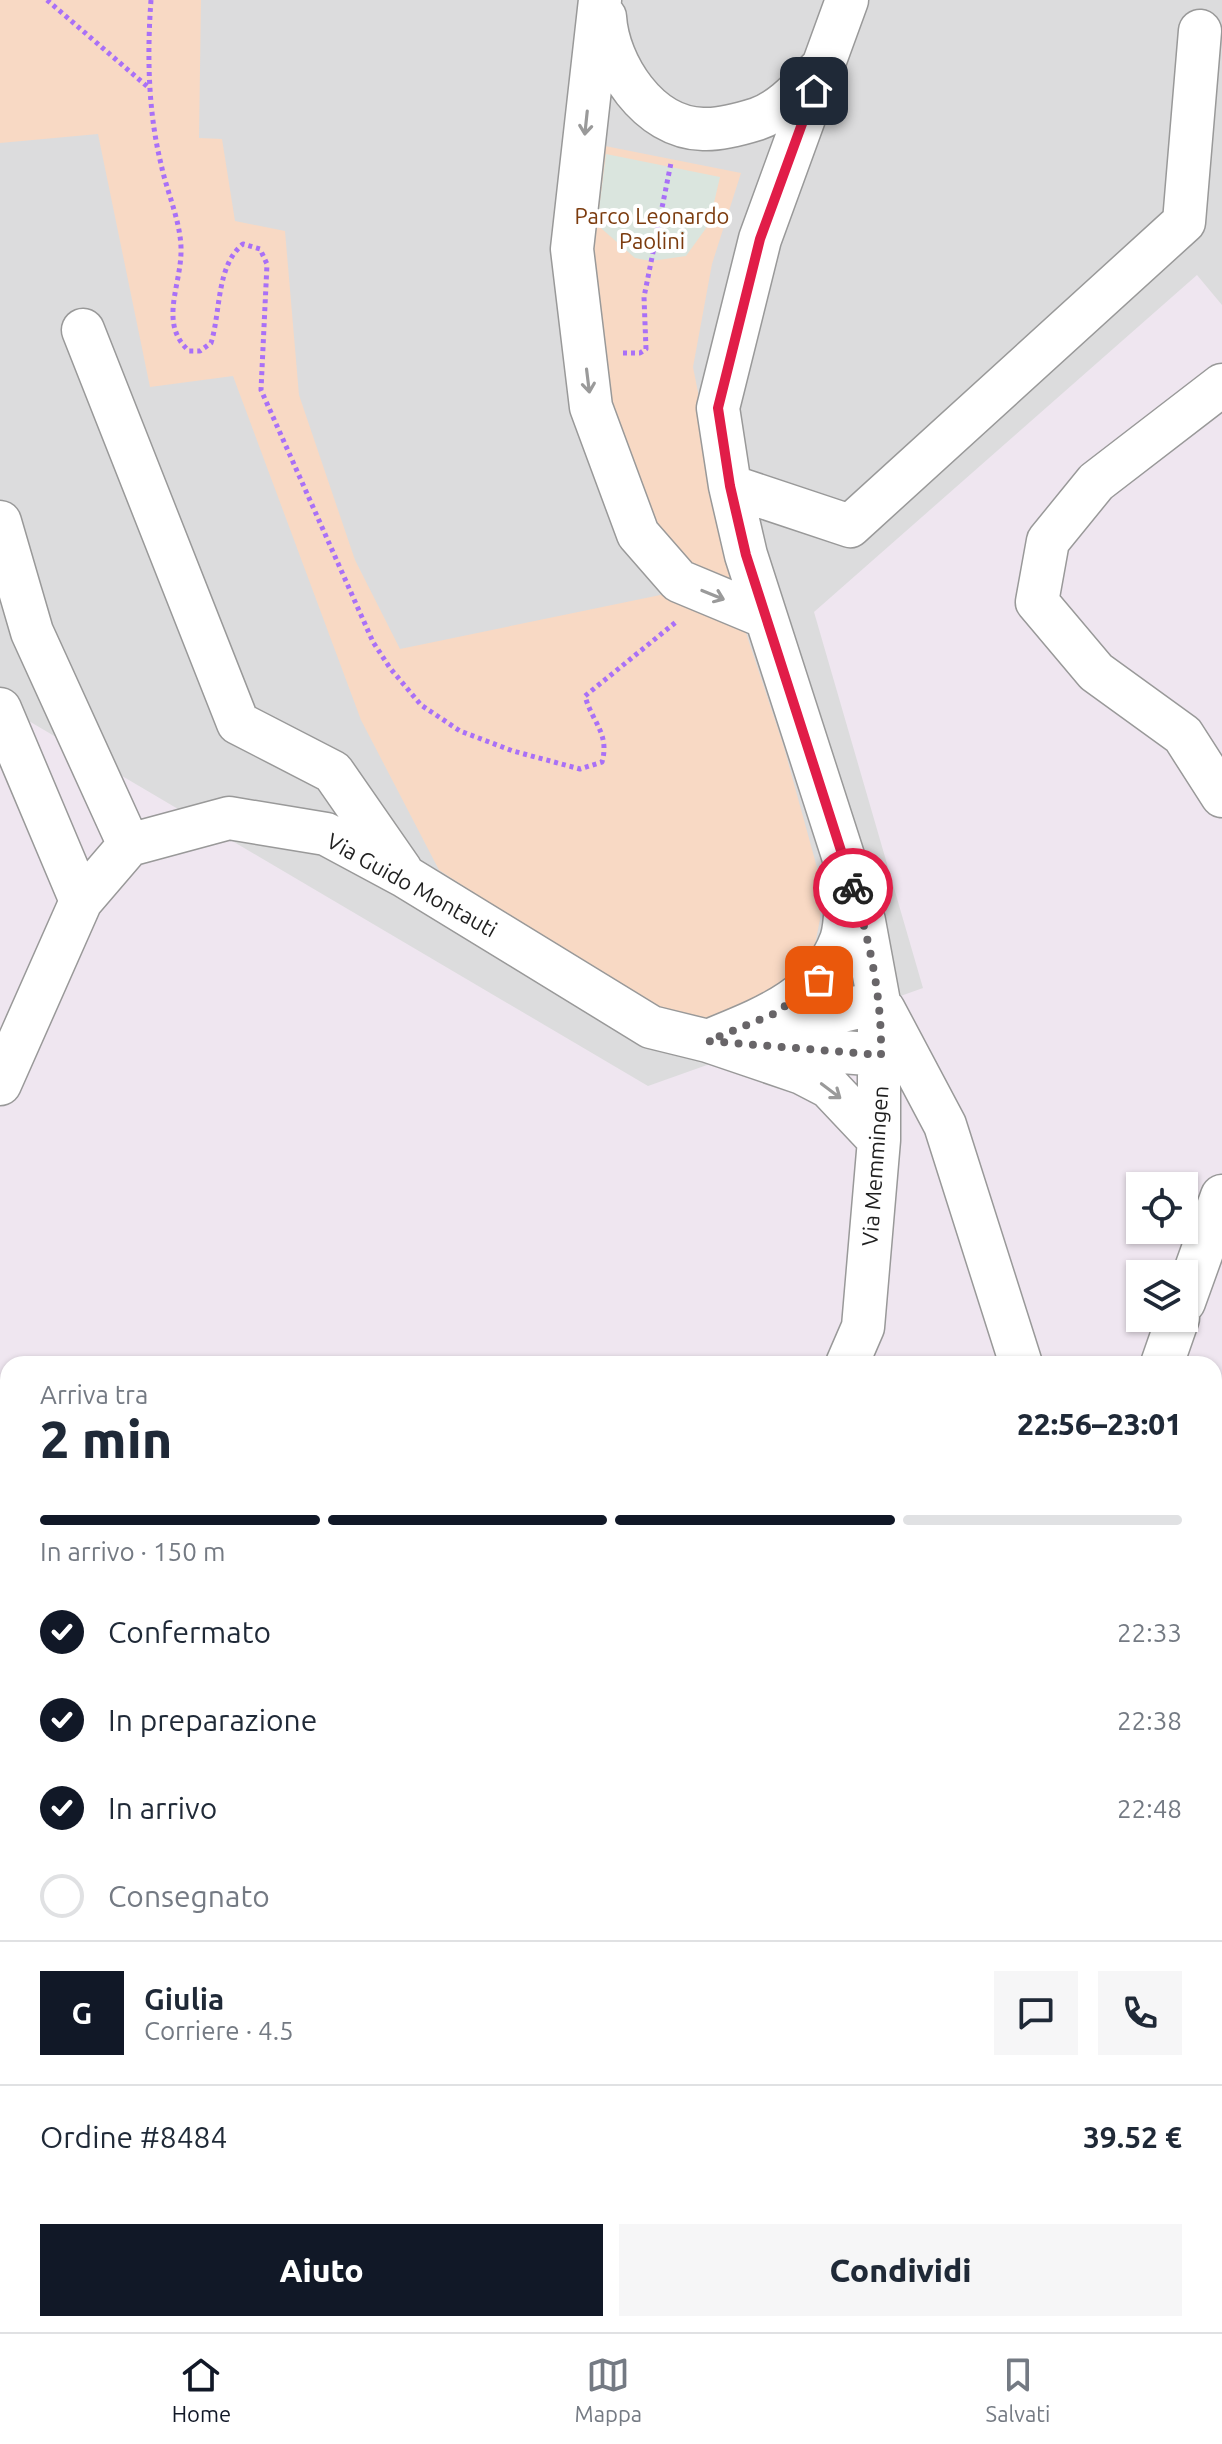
<!DOCTYPE html>
<html lang="it">
<meta charset="utf-8">
<style>
:root{--surface:#fff;--page:#f6f6f7;--text:#1f2937;--muted:#747a83;--line:#e0e1e3;--accent:#111827}
body{margin:0;font-family:Ubuntu,sans-serif;background:var(--page);color:var(--text);height:100vh;display:flex;flex-direction:column;font-size:30px;white-space:nowrap}
*{box-sizing:border-box;margin:0}
p{font-size:26px;color:var(--muted)}
.icon{flex:none;width:44px;height:44px;fill:none;stroke:currentColor;stroke-width:2;stroke-linecap:round;stroke-linejoin:round}
.map{position:relative;flex:1;overflow:hidden}
.drawer{position:absolute;left:0px;top:1356px;width:1222px;height:976px;display:flex;flex-direction:column;background:var(--surface);border-radius:24px 24px 0 0;box-shadow:0 2px 6px #0004}
.drawer>*{flex:none}
.controls{position:absolute;left:1126px;top:1172px;display:grid;gap:16px}
.controls a{display:grid;place-items:center;width:72px;height:72px;border-radius:0px;background:var(--surface);box-shadow:0 2px 6px #0004;font-size:40px}
.pin{position:absolute;display:grid;place-items:center;width:68px;height:68px;color:#fff;margin:-34px;border-radius:16px;box-shadow:0 4px 12px #0006}
.courier{position:absolute;display:grid;place-items:center;width:80px;height:80px;margin:-40px;border:6px solid #e11d48;border-radius:50%;background:#fff;color:#222;box-shadow:0 2px 10px #0007}
.headline em{font-style:normal;font-weight:800}
.headline div{display:flex;flex-direction:column-reverse}
.headline{display:flex;align-items:center;justify-content:space-between;height:136px;padding:0 40px}
h1{font-size:52px;font-weight:800;line-height:60px}
.bar{display:grid;grid-template-columns:repeat(4,1fr);gap:12px 8px;align-content:center;height:96px;padding:0 40px}
.bar i{height:10px;border-radius:6px;background:var(--line)}
.bar .selected{background:var(--accent)}
.bar p{grid-column:span 4}
.line{display:flex;align-items:center;gap:20px;padding:0 40px;border-top:2px solid var(--line)}
.line div{flex:1}
.round{display:grid;place-items:center;flex:none;width:84px;height:84px;border-radius:0px;background:var(--page)}
ol{padding:0 40px;list-style:none}
li{display:flex;align-items:center;gap:24px;height:88px}
li p{margin-inline-start:auto}
li .icon{padding:8px;border-radius:50%;background:var(--accent);color:#fff;stroke-width:4}
li:last-child{color:var(--muted)}
li i{width:44px;height:44px;border:4px solid var(--line);border-radius:50%}
.primary-button{display:flex;gap:16px;margin-top:auto;padding:16px 40px}
.primary-button a{flex:1;height:92px;border-radius:0px;background:var(--accent);color:#fff;font-size:32px;font-weight:800;line-height:92px;text-align:center}
.primary-button a+a{background:var(--page);color:var(--text)}
.menu{display:flex;justify-content:space-around;align-items:center;height:112px;border-top:2px solid var(--line);background:var(--surface);font-size:22px;color:var(--muted)}
.menu a{display:grid;justify-items:center;gap:4px}
.menu .selected{color:var(--accent)}
.map>svg:first-child{display:block}
.residential{fill:#dcdcdd}
.park{fill:#f8d9c4}
.plaza{fill:#dae5de}
.lines{fill:none;stroke-linecap:round;stroke-linejoin:round}
.minor-casing{stroke:#999;stroke-width:45}
.path{stroke:#a970f7;stroke-width:5;stroke-dasharray:4 4;stroke-linecap:butt}
.minor{stroke:#fff;stroke-width:42}
.oneway{stroke:#9a9a9a}
.done{stroke:#686568;stroke-width:8;stroke-dasharray:0 14.4}
.route{stroke:#e11d48;stroke-width:10}
.labels{text-anchor:middle;stroke-width:8;stroke-linejoin:round;paint-order:stroke}
.park-label{font-size:22px;fill:#7c3b0e;stroke:#fff}
.street-label{font-size:22px;fill:#1f1f1f;stroke:#fff}
</style>
<div class="map">
<svg width="1222" height="2332" viewBox="0 0 1222 2332">
<rect width="100%" height="100%" fill="#efe6f0"/>
<path class="residential" d="M0,0H1222V305L1197,275L814,612L923,988L648,1086L0,704Z"/>
<path class="park" d="M0,0H201L199,138L222,139L235,221L285,231L299,395L355,560L400,649L670,593L745,630L783,744L821,882L820,919L814,950L800,974L743,1015L702,1020L657,1007L595,972L439,870L361,720L233,376L150,387L98,134L0,143Z
M595,144L741,173L712,264L693,367L712,463L745,588L683,575L642,528L589,320Z"/>
<path class="plaza" d="M606,154L720,177L709,224L686,256L651,261L635,258L602,229L599,209Z"/>
<g class="lines">
<defs>
<path id="minor" d="M600,0L572,249L591,407L638,534L679,581L763,616
M847,0L760,239L718,408L730,486L746,555L864,921L879,1002V1140L863,1327L847,1364
M605,17C608,65 648,128 703,129C720,130 741,124 757,119C783,110 802,87 820,69
M83,330L238,723L333,772L401,870
M1222,385L1096,482L1048,541L1037,602L1096,672L1183,735L1222,796
M730,486L850,526L1184,222L1200,31
M0,522L32,632L129,845
M0,709L81,901
M884,1010L945,1125L1021,1364
M768,1029L879,1002
M708,1041C761,1019 819,999 841,940C846,926 845,906 847,891
M765,1046L881,1055
M0,1084L81,901L129,845L229,818L326,834L406,877L651,1027L708,1041L802,1073L829,1087L879,1140
M1184,1302L1222,1196
M1162,1364L1178,1318
M1214,1852L1222,1864
M1214,2235L1222,2215
M912,2332L913,2324
M1174,2332L1177,2324"/>
</defs>
<use href="#minor" class="minor-casing"/>
<path class="path" d="M47,0L149,88
M151,0C147,55 148,111 161,164C167,193 182,224 181,253C180,288 159,324 189,351H200L211,343C221,311 216,266 243,244L260,249L267,264L261,390L373,642L390,668L421,705L460,731L513,751L580,769L602,762C610,734 592,722 585,696L676,622
M623,353H640L646,349L644,297L671,163"/>
<use href="#minor" class="minor"/>
</g>
<defs><path id="oneway-shaft" d="M-6 0H5M1.5-3L5.5 0L1.5 3" fill="none" stroke-width="1.6" stroke-linecap="round" stroke-linejoin="round" transform="scale(2)"/></defs>
<g class="oneway">
<use href="#oneway-shaft" transform="translate(586 123) rotate(96)"/>
<use href="#oneway-shaft" transform="translate(588 381) rotate(83)"/>
<use href="#oneway-shaft" transform="translate(713 595) rotate(22)"/>
<use href="#oneway-shaft" transform="translate(831 1091) rotate(37)"/>
</g>
<g class="lines">
<path class="done" d="M819,980L776,1013L708,1041L881,1055C882,998 870,942 853,888"/>
<path class="route" d="M814,91L760,239L718,408L730,486L746,555L853,888"/>
</g>
<g class="labels">
<g class="park-label">
<text x="652" y="224">Parco Leonardo<tspan x="652" dy="25">Paolini</tspan></text>
</g>
<g class="street-label">
<text transform="translate(412 885) rotate(29)" y="8">Via Guido Montauti</text>
<text transform="translate(875 1166) rotate(-86)" y="8">Via Memmingen</text>
</g>
</g>
</svg>
<div class="controls">
<a><svg class="icon" aria-label="locate" viewBox="0 0 24 24"><circle cx="12" cy="12" r="6"/><path d="M12 2v4M12 18v4M2 12h4M18 12h4"/></svg></a>
<a><svg class="icon" aria-label="layers" viewBox="0 0 24 24"><path d="M12 4l9 5-9 5-9-5zM3 14l9 5 9-5"/></svg></a>
</div>
<div class="pin" style="left:819px;top:980px;background:#ea580c"><svg class="icon" aria-label="bag" viewBox="0 0 24 24"><path d="M5 8h14l-1 12H6zM9 8a3 3 0 0 1 6 0"/></svg></div>
<div class="pin" style="left:814px;top:91px;background:#1f2937"><svg class="icon" aria-label="home" viewBox="0 0 24 24"><path d="M3 11l9-7 9 7M6 9v11h12V9"/></svg></div>
<div class="courier" style="left:853px;top:888px"><svg class="icon" aria-label="bike" viewBox="0 0 24 24"><circle cx="6" cy="16" r="4"/><circle cx="18" cy="16" r="4"/><path d="M6 16l4-8h5l3 8M10 8l3 8H6M13 5h3"/></svg></div>
<section class="drawer">
<div class="headline"><div><h1>2 min</h1><p>Arriva tra</p></div><em>22:56–23:01</em></div>
<div class="bar"><i class="selected"></i><i class="selected"></i><i class="selected"></i><i></i><p>In arrivo · 150 m</p></div>
<ol>
<li><svg class="icon" aria-label="check" viewBox="0 0 24 24"><path d="M5 12l5 5 9-10"/></svg>Confermato<p>22:33</p></li>
<li><svg class="icon" aria-label="check" viewBox="0 0 24 24"><path d="M5 12l5 5 9-10"/></svg>In preparazione<p>22:38</p></li>
<li><svg class="icon" aria-label="check" viewBox="0 0 24 24"><path d="M5 12l5 5 9-10"/></svg>In arrivo<p>22:48</p></li>
<li><i></i>Consegnato</li>
</ol>
<div class="line" style="height:144px"><b class="round" style="background:var(--accent);color:#fff">G</b><div><b>Giulia</b><p>Corriere · 4.5</p></div><a class="round"><svg class="icon" aria-label="chat" viewBox="0 0 24 24"><path d="M4 5h16v11H9l-5 4z"/></svg></a><a class="round"><svg class="icon" aria-label="phone" viewBox="0 0 24 24"><path d="M5 4h4l2 5-3 2q2 4 5 5l2-3 5 2v4C11 20 4 13 5 4z"/></svg></a></div>
<div class="line" style="height:104px"><div>Ordine #8484</div><b>39.52 €</b></div>
<div class="primary-button"><a>Aiuto</a><a>Condividi</a></div>
</section>
</div>
<nav class="menu">
<a class="selected"><svg class="icon" aria-label="home" viewBox="0 0 24 24"><path d="M3 11l9-7 9 7M6 9v11h12V9"/></svg>Home</a>
<a><svg class="icon" aria-label="map" viewBox="0 0 24 24"><path d="M3 6l6-2 6 2 6-2v14l-6 2-6-2-6 2zM9 4v14M15 6v14"/></svg>Mappa</a>
<a><svg class="icon" aria-label="saved" viewBox="0 0 24 24"><path d="M7 4h10v16l-5-4-5 4z"/></svg>Salvati</a>
</nav>
